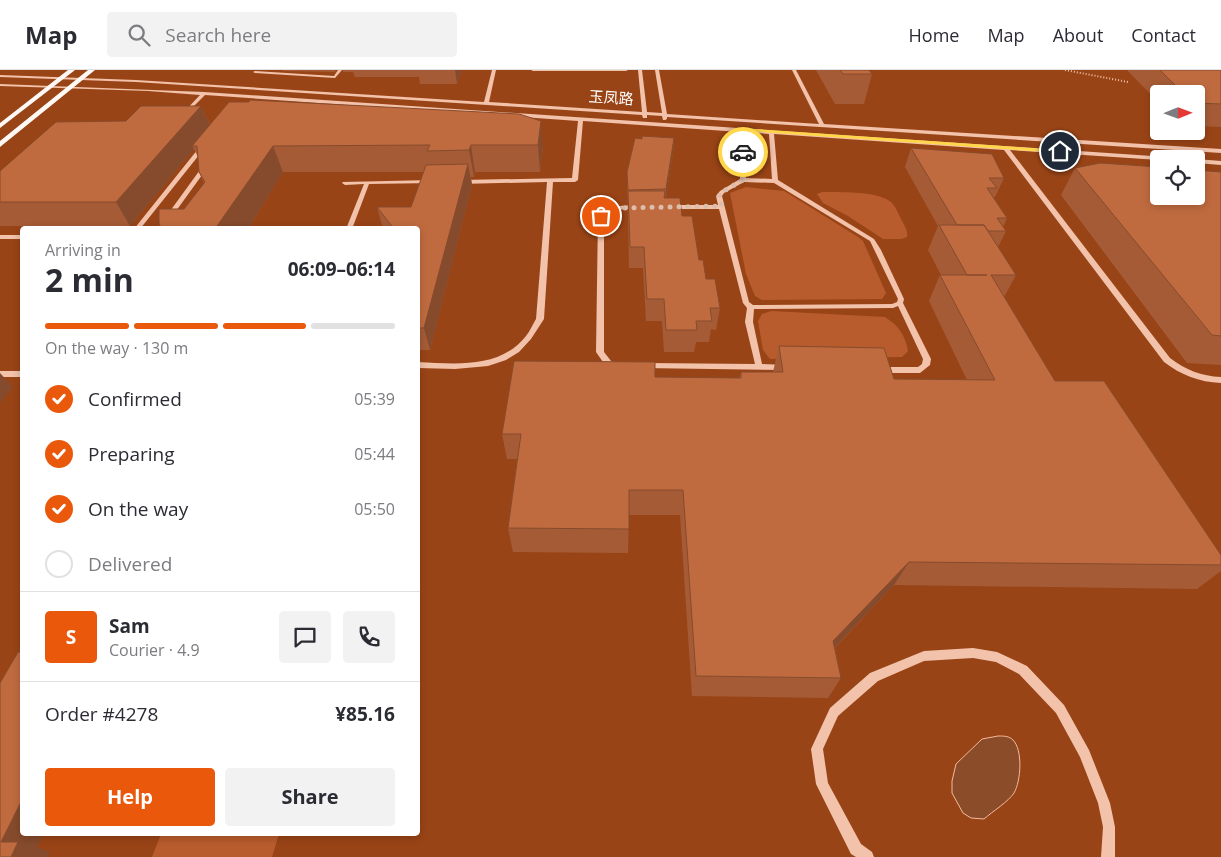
<!DOCTYPE html>
<meta charset="utf-8">
<style>
:root{--surface:#fff;--page:#f2f2f3;--text:#2b2b33;--muted:#7c7c81;--line:#e1e1e2;--accent:#ea580c}
body{margin:0;font-family:"Open Sans","Noto Sans SC",sans-serif;background:var(--page);color:var(--text);height:100vh;display:flex;flex-direction:column;font-size:19px;white-space:nowrap}
*{box-sizing:border-box;margin:0}
p{font-size:16px;color:var(--muted)}
.icon{flex:none;width:28px;height:28px;fill:none;stroke:currentColor;stroke-width:2;stroke-linecap:round;stroke-linejoin:round}
.map{position:relative;flex:1;overflow:hidden}
.details{position:absolute;left:20px;top:156px;width:400px;height:610px;display:flex;flex-direction:column;background:var(--surface);border-radius:5px;box-shadow:0 2px 8px #0003}
.details>*{flex:none}
.needle{width:32px;rotate:89deg}
.fabs{position:absolute;left:1150px;top:15px;display:grid;gap:10px}
.fabs a{display:grid;place-items:center;width:55px;height:55px;border-radius:5px;background:var(--surface);box-shadow:0 2px 8px #0003;font-size:25px}
.pin{position:absolute;display:grid;place-items:center;width:42px;height:42px;color:#fff;margin:-21px;border:2px solid #fff;border-radius:50%;box-shadow:0 1px 5px #0007}
.courier{position:absolute;display:grid;place-items:center;width:50px;height:50px;margin:-25px;border:4px solid #ffd54a;border-radius:50%;background:#fff;color:#222;box-shadow:0 1px 6px #0007}
.summary em{font-style:normal;font-weight:700}
.summary div{display:flex;flex-direction:column-reverse}
.summary{display:flex;align-items:center;justify-content:space-between;height:85px;padding:0 25px}
h1{font-size:32px;font-weight:700;line-height:38px}
.bar{display:grid;grid-template-columns:repeat(4,1fr);gap:8px 5px;align-content:center;height:60px;padding:0 25px}
.bar i{height:6px;border-radius:4px;background:var(--line)}
.bar .on{background:var(--accent)}
.bar p{grid-column:span 4}
.line{display:flex;align-items:center;gap:12px;padding:0 25px;border-top:1px solid var(--line)}
.line div{flex:1}
.round{display:grid;place-items:center;flex:none;width:52px;height:52px;border-radius:5px;background:var(--page)}
ol{padding:0 25px;list-style:none}
li{display:flex;align-items:center;gap:15px;height:55px}
li p{margin-inline-start:auto}
li .icon{padding:5px;border-radius:50%;background:var(--accent);color:#fff;stroke-width:4}
li:last-child{color:var(--muted)}
li i{width:28px;height:28px;border:2px solid var(--line);border-radius:50%}
.cta{display:flex;gap:10px;margin-top:auto;padding:10px 25px}
.cta a{flex:1;height:58px;border-radius:5px;background:var(--accent);color:#fff;font-size:20px;font-weight:700;line-height:58px;text-align:center}
.cta a+a{background:var(--page);color:var(--text)}
header{display:flex;align-items:center;gap:30px;box-sizing:border-box;height:70px;padding:0 25px;background:var(--surface);border-bottom:1px solid var(--line)}
header strong{font-size:24px}
nav{display:flex;gap:28px;margin-inline-start:auto;font-size:18px}
.search{width:350px;height:45px;background:var(--page);display:flex;align-items:center;gap:12px;box-sizing:border-box;padding:0 18px;border-radius:5px;color:var(--muted);font-size:19px}
.map>svg:first-child{display:block}
.green{fill:#b85c2d}
.water{fill:#8b4c29;stroke:#f4b99d}
.lines{fill:none;stroke-linecap:round;stroke-linejoin:round}
.path{stroke:#f2c2aa;stroke-width:2;stroke-dasharray:1 2;stroke-linecap:butt}
.minor{fill:#f2c2aa;fill-rule:evenodd}
.major{fill:#fff9f5;fill-rule:evenodd}
.wall{fill:#a55c36}
.shaded-wall{fill:#864b2c}
.building{fill:#c06b3f;stroke:#864b2c}
.route{fill:#ffd54a}
.done{stroke:#dbbead;stroke-width:5;stroke-dasharray:0 9}
.labels{text-anchor:middle;stroke-width:5;stroke-linejoin:round;paint-order:stroke}
.far-street-label{font-size:15px;fill:#fff;stroke:#994416}
</style>
<header>
<strong>Map</strong>
<div class="search"><svg class="icon" aria-label="search" viewBox="0 0 24 24"><circle cx="10" cy="10" r="6"/><path d="M15 15l6 6"/></svg>Search here</div>
<nav><a>Home</a><a>Map</a><a>About</a><a>Contact</a></nav>
</header>
<div class="map">
<svg width="1221" height="787" viewBox="0 0 1221 787">
<rect width="100%" height="100%" fill="#994416"/>
<path class="green" d="M746,117L784,121L858,167L863,171L886,223L882,229L762,230L755,226L746,204L730,123Z
M822,122C839,122 878,121 891,132C896,137 898,143 901,149C904,155 908,160 907,167L901,169H883L848,146L823,133L817,124Z
M771,241L885,247C899,256 905,265 908,281L902,287L770,289L763,280L758,251L762,244Z
M161,764H279L272,787H152Z"/>
<path class="water" d="M998,666C1004,666 1009,666 1013,670C1023,680 1021,711 1014,723C1008,732 993,741 984,749L971,748L963,743L952,723V711L956,694L982,669Z"/>
<g class="lines">
<path class="path" d="M1065,0L1128,12"/>
<path class="minor" d="M338,0H342L335,8L255,3L253,2L255,1L334,6Z
M492,0H496L489,32L642,42L638,0H642L647,42L662,43L655,0H659L667,44L819,54L792,0H796L824,54L1221,79V83L667,47V49L665,50H663L662,46L647,45V48H643L642,45L136,12L0,7V5L136,10L484,32Z
M531,0H628L626,1H533Z
M0,14L204,22L1167,87L1170,89H1159V90L1010,80L1170,288C1186,300 1201,306 1221,307V313C1199,312 1181,305 1164,292L1004,80L774,64L778,110L874,169L881,180L904,229L903,233L931,289L930,295L920,303H880L876,300L880,297H918L922,294L923,289L898,236L893,238L754,239L753,252L762,294L787,295L788,297L787,299L784,300L642,298L641,296L642,294L645,293L755,294L745,252L747,238L743,233L719,139H670L667,137L670,135H718L716,126L720,121L740,109V62L583,51L578,110L575,112H553L544,249L531,269L519,282L506,290L488,296L455,299L418,298V292C456,294 500,299 526,266C530,261 533,254 536,249L547,112L460,114L457,112L460,110L572,108L578,51L205,25L184,46H182V44L200,25L148,21L0,16ZM746,62L769,64L772,109L746,108ZM744,112L774,113L870,171L898,229L897,232L892,234L753,235L749,232L722,126L724,123Z
M202,74L207,75L140,159H134Z
M1196,89L1221,91V95L1196,93Z
M205,93L210,94L163,159H157Z
M432,110L435,112L434,113L369,114L352,159H346L364,114L345,115L342,113L343,112Z
M639,135L641,136V138L615,140L604,146V282L611,291L620,293L621,295L617,298L605,295L596,282L598,146C609,134 624,136 639,135Z
M0,165H22V169H0Z
M0,301H22V307H0Z
M973,578L997,582L1027,596L1064,635L1089,680L1110,733L1115,757V787H1101L1103,757L1098,733L1080,687L1056,643L1019,604L996,592L973,588L924,591L878,611L838,646L823,679L828,713L861,774L872,782L874,787H856L851,784L816,714L811,679L830,638L870,603L924,581Z"/>
<path class="major" d="M68,0H75L0,58V53Z
M88,0H95L0,77V71Z"/>
</g>
<path class="wall" d="M282,0H336L335,2L283,1Z
M343,0H462L457,14H420L419,7H355L353,2H343Z
M816,0H869L872,4L864,34H835Z
M1127,0H1221V57L1196,56V24H1159V33Z
M201,36L210,55L519,44L543,77L540,102H475L474,107H471L472,115L430,280H418V159H383L377,137H411L424,102H283L248,159H161L184,139L204,113L199,102L198,87L194,79L130,156H0V101L126,51Z
M674,68L673,82L666,128L682,146L706,209L720,238L716,260L711,259L709,272H696L694,282H664L662,251H646L643,198H629L627,102L642,69Z
M911,78L1004,108L995,127H993L1007,148L1003,157L1006,161L998,177L1016,205L1004,227L1055,311L1221,485V501L1197,519L894,515L835,578L841,608L828,628L692,626L680,445H629L628,483L513,482L508,458L517,389H507L502,364L739,308L741,302H773L779,276L894,309L967,310L929,231L940,205H941L928,180L938,156L905,97Z
M1075,98L1221,102V295L1187,293L1061,125Z"/>
<path class="shaded-wall" d="M455,0H462L457,14Z
M201,36L211,58L192,76L194,79L130,156L116,132Z
M541,51L543,77L540,102L538,75Z
M674,68L673,82L665,134L666,119Z
M471,75L475,102L474,107L469,80Z
M273,76L283,102L248,159H215Z
M468,94L472,115L430,280L424,258Z
M0,303L13,317L0,333Z
M909,492L894,515L821,592L833,571Z
M22,730V764H43L37,777L50,782L48,787H11L1,772Z"/>
<path class="building" d="M840,0H869L872,4H843Z
M1160,0H1221V34L1196,33V24H1184Z
M250,30L519,44L541,51L538,75H471L469,80L427,81L430,75L273,76L215,159H161L159,153V139H184L205,112L199,102L197,76H192L229,32H249Z
M141,36H201L116,132H0V101L56,52L126,51Z
M642,66L674,68L666,119L628,120L627,102L635,68L642,69Z
M911,78L992,84L1004,108H989L997,118H987L1007,148H997L1006,161H988L984,155H957Z
M1100,93L1159,97V126H1196V100L1221,102V266L1212,265L1075,98Z
M468,94L424,258H418V159H394L377,137H411L426,95Z
M628,121H665L664,128H680L682,146H692L699,190H703L706,209H715L720,238H710L712,251H696L697,260H666L664,229H647L644,177H630Z
M939,155H984L1016,205H991L1055,311H1104L1221,485V495L909,492L833,571L841,608L696,606L683,420H629V459L508,458L521,364H502L514,291L655,292V307L741,308V302H783L779,276L884,278L894,309L995,310L940,205H987H967Z
M22,579V730L1,772H18L11,787H0V613L18,582H21Z"/>
<path class="route" d="M741,58L1060,80L1062,81L1060,83L745,61V82L743,83L740,82Z"/>
<g class="lines">
<path class="done" d="M601,146L606,140L620,138L722,136L719,126L722,122L743,110V82"/>
</g>
<g class="labels">
<g class="far-street-label">
<text transform="translate(611 28) rotate(4)" y="5">玉凤路</text>
</g>
</g>
</svg>
<div class="fabs">
<a><svg class="needle" viewBox="-14 -14 28 28"><path d="M0-13l5 13h-10z" fill="#e53935"/><path d="M0 13l5-13h-10z" fill="#7c7c81"/></svg></a>
<a><svg class="icon" aria-label="locate" viewBox="0 0 24 24"><circle cx="12" cy="12" r="6"/><path d="M12 2v4M12 18v4M2 12h4M18 12h4"/></svg></a>
</div>
<div class="pin" style="left:601px;top:146px;background:#ea580c"><svg class="icon" aria-label="bag" viewBox="0 0 24 24"><path d="M5 8h14l-1 12H6zM9 8a3 3 0 0 1 6 0"/></svg></div>
<div class="pin" style="left:1060px;top:81px;background:#1f2937"><svg class="icon" aria-label="home" viewBox="0 0 24 24"><path d="M3 11l9-7 9 7M6 9v11h12V9"/></svg></div>
<div class="courier" style="left:743px;top:82px"><svg class="icon" aria-label="car" viewBox="0 0 24 24"><path d="M5 17H2v-5l4-1 3-4h7l3 4 3 1v5h-3M9 17h6M6 11h13"/><circle cx="7" cy="17" r="2"/><circle cx="17" cy="17" r="2"/></svg></div>
<section class="details">
<div class="summary"><div><h1>2 min</h1><p>Arriving in</p></div><em>06:09–06:14</em></div>
<div class="bar"><i class="on"></i><i class="on"></i><i class="on"></i><i></i><p>On the way · 130 m</p></div>
<ol>
<li><svg class="icon" aria-label="check" viewBox="0 0 24 24"><path d="M5 12l5 5 9-10"/></svg>Confirmed<p>05:39</p></li>
<li><svg class="icon" aria-label="check" viewBox="0 0 24 24"><path d="M5 12l5 5 9-10"/></svg>Preparing<p>05:44</p></li>
<li><svg class="icon" aria-label="check" viewBox="0 0 24 24"><path d="M5 12l5 5 9-10"/></svg>On the way<p>05:50</p></li>
<li><i></i>Delivered</li>
</ol>
<div class="line" style="height:90px"><b class="round" style="background:var(--accent);color:#fff">S</b><div><b>Sam</b><p>Courier · 4.9</p></div><a class="round"><svg class="icon" aria-label="chat" viewBox="0 0 24 24"><path d="M4 5h16v11H9l-5 4z"/></svg></a><a class="round"><svg class="icon" aria-label="phone" viewBox="0 0 24 24"><path d="M5 4h4l2 5-3 2q2 4 5 5l2-3 5 2v4C11 20 4 13 5 4z"/></svg></a></div>
<div class="line" style="height:65px"><div>Order #4278</div><b>¥85.16</b></div>
<div class="cta"><a>Help</a><a>Share</a></div>
</section>
</div>
